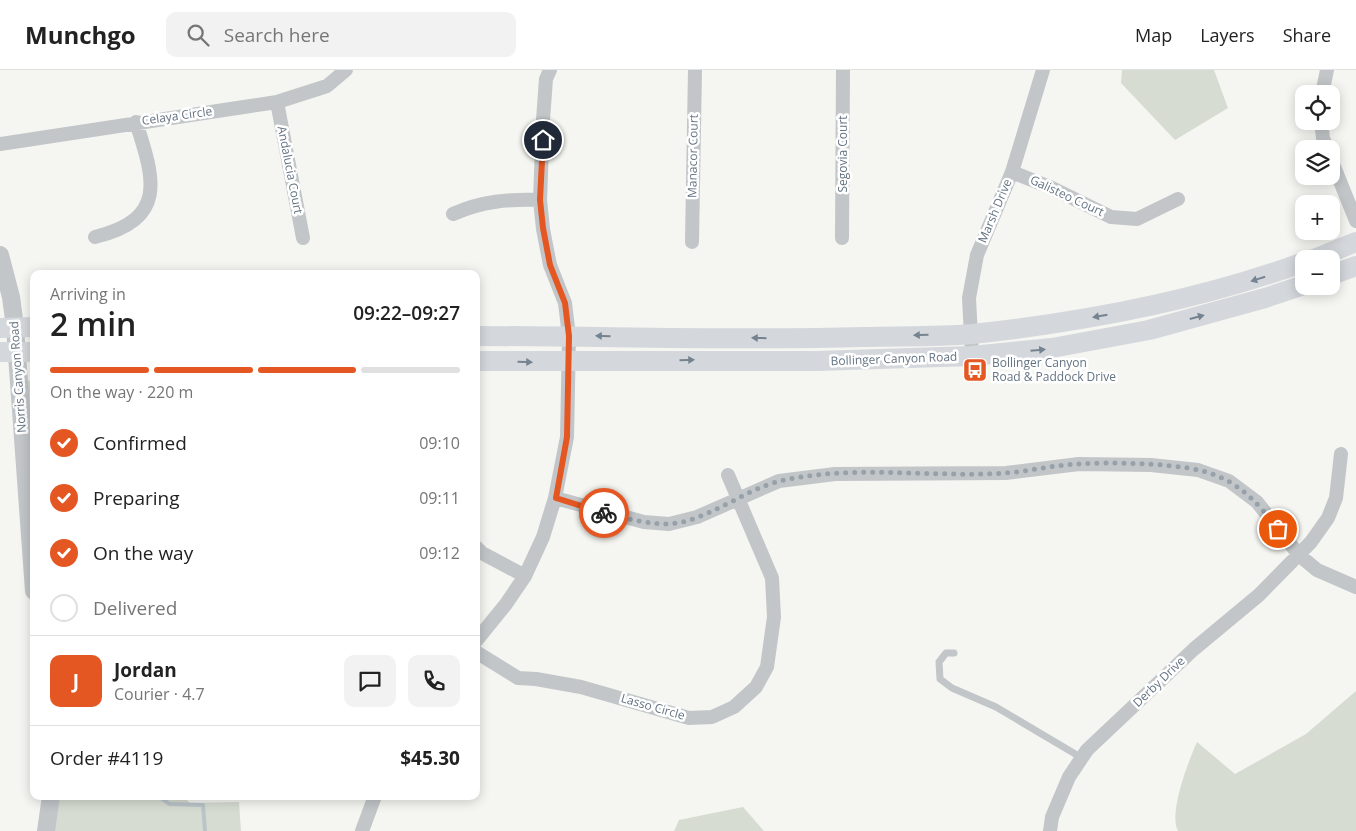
<!DOCTYPE html>
<meta charset="utf-8">
<style>
:root{--surface:#fff;--page:#f2f2f2;--text:#222;--muted:#767676;--line:#e0e0e0;--accent:#e55722}
body{margin:0;font-family:"Open Sans",sans-serif;background:var(--page);color:var(--text);height:100vh;display:flex;flex-direction:column;font-size:19px;white-space:nowrap}
*{box-sizing:border-box;margin:0}
p{font-size:16px;color:var(--muted)}
.icon{flex:none;width:28px;height:28px;fill:none;stroke:currentColor;stroke-width:2;stroke-linecap:round;stroke-linejoin:round}
.map{position:relative;flex:1;overflow:hidden}
.panel{position:absolute;left:30px;top:200px;width:450px;height:530px;display:flex;flex-direction:column;background:var(--surface);border-radius:10px;box-shadow:0 2px 12px #0003}
.panel>*{flex:none}
.controls{position:absolute;left:1295px;top:15px;display:grid;gap:10px}
.controls a{display:grid;place-items:center;width:45px;height:45px;border-radius:10px;background:var(--surface);box-shadow:0 2px 12px #0003;font-size:25px}
.pin{position:absolute;display:grid;place-items:center;width:42px;height:42px;color:#fff;margin:-21px;border:2px solid #fff;border-radius:50%;box-shadow:0 1px 5px #0007}
.courier{position:absolute;display:grid;place-items:center;width:50px;height:50px;margin:-25px;border:4px solid #e55722;border-radius:50%;background:#fff;color:#222;box-shadow:0 1px 6px #0007}
.headline em{font-style:normal;font-weight:600}
.headline div{display:flex;flex-direction:column-reverse}
.headline{display:flex;align-items:center;justify-content:space-between;height:85px;padding:0 20px}
h1{font-size:32px;font-weight:600;line-height:38px}
.bar{display:grid;grid-template-columns:repeat(4,1fr);gap:8px 5px;align-content:center;height:60px;padding:0 20px}
.bar i{height:6px;border-radius:4px;background:var(--line)}
.bar .active{background:var(--accent)}
.bar p{grid-column:span 4}
.line{display:flex;align-items:center;gap:12px;padding:0 20px;border-top:1px solid var(--line)}
.line div{flex:1}
.round{display:grid;place-items:center;flex:none;width:52px;height:52px;border-radius:10px;background:var(--page)}
ol{padding:0 20px;list-style:none}
li{display:flex;align-items:center;gap:15px;height:55px}
li p{margin-inline-start:auto}
li .icon{padding:5px;border-radius:50%;background:var(--accent);color:#fff;stroke-width:4}
li:last-child{color:var(--muted)}
li i{width:28px;height:28px;border:2px solid var(--line);border-radius:50%}
header{display:flex;align-items:center;gap:30px;box-sizing:border-box;height:70px;padding:0 25px;background:var(--surface);border-bottom:1px solid var(--line)}
header strong{font-size:24px}
nav{display:flex;gap:28px;margin-inline-start:auto;font-size:18px}
.search{width:350px;height:45px;background:var(--page);display:flex;align-items:center;gap:12px;box-sizing:border-box;padding:0 18px;border-radius:10px;color:var(--muted);font-size:19px}
.map>svg:first-child{display:block}
.green{fill:#d6dcd2}
.lines{fill:none;stroke-linecap:round;stroke-linejoin:round}
.stream{stroke:#bac4c9;stroke-width:4}
.service{stroke:#c2c6c9;stroke-width:7}
.minor{stroke:#c2c6c9;stroke-width:14}
.tertiary{stroke:#c2c6c9;stroke-width:18}
.secondary{stroke:#d4d8dc;stroke-width:20}
.oneway{fill:#758390}
.done{stroke:#97a1aa;stroke-width:5;stroke-dasharray:0 9}
.route{stroke:#e55722;stroke-width:6}
.labels{text-anchor:middle;stroke-width:5;stroke-linejoin:round;paint-order:stroke}
.street-label{font-size:12px;fill:#647483;stroke:#fff}
.poi-label{font-size:12px;fill:#647483;stroke:#fff;text-anchor:start}
</style>
<header>
<strong>Munchgo</strong>
<div class="search"><svg class="icon" aria-label="search" viewBox="0 0 24 24"><circle cx="10" cy="10" r="6"/><path d="M15 15l6 6"/></svg>Search here</div>
<nav><a>Map</a><a>Layers</a><a>Share</a></nav>
</header>
<div class="map">
<svg width="1356" height="761" viewBox="0 0 1356 761">
<rect width="100%" height="100%" fill="#f5f5f1"/>
<path class="green" d="M1122,0H1214L1228,38L1175,70L1121,13Z
M34,309V423L27,355L28,311Z
M1356,621V761H1178C1168,743 1189,690 1197,672L1235,704L1306,664Z
M59,726H183L190,733L239,732L241,761H54Z
M743,737L764,761H674L679,750Z"/>
<g class="lines">
<path class="stream" d="M159,726L169,734L203,735L205,761"/>
<path class="service" d="M954,583H946L939,592L940,609L952,618L996,637L1082,688"/>
<path class="minor" d="M1322,24L1327,0
M277,32L303,168
M1321,51L1323,68L1327,79
M0,74L277,32L327,16L346,0
M1331,89L1356,151
M1012,102L1052,118L1111,147L1137,149L1178,129
M453,144C482,131 509,129 540,130
M95,167C167,149 155,111 136,52
M842,168L843,0
M692,172L695,0
M972,286L969,228L977,185L1012,102L1043,0
M555,428L644,452L669,454L697,447L779,411L835,404L1006,403L1079,394L1151,395L1198,400L1229,411L1257,432L1299,485L1317,500L1356,517
M476,477L482,483L525,506
M476,571L506,534L525,506L543,467L555,428L567,367L569,266L565,233L550,195L543,159L540,130L543,50L546,9L550,0
M476,582L518,608L536,609L581,617L689,648L712,647L734,637L756,617L767,597L774,547L772,508L728,405
M362,761L375,726
M1050,761L1052,747L1069,707L1087,680L1194,579L1259,525L1311,472L1328,448L1336,428L1341,384"/>
<path class="tertiary" d="M0,185L11,227L15,257L34,521
M46,761L51,726"/>
<path class="secondary" d="M1314,189L1356,172
M1331,205L1356,196
M0,258L34,257
M476,266C605,266 734,271 863,267C899,266 936,267 972,264C1085,252 1197,231 1304,192
M0,282H34
M476,291H817L972,286L1052,278L1149,260L1265,228L1304,215"/>
</g>
<defs><path id="oneway-solid" d="M-6-.8H1V-3.2L6.5 0L1 3.2V.8H-6Z" transform="scale(1.25)"/></defs>
<g class="oneway">
<use href="#oneway-solid" transform="translate(1258 209) rotate(162)"/>
<use href="#oneway-solid" transform="translate(1100 246) rotate(170)"/>
<use href="#oneway-solid" transform="translate(1197 247) rotate(-15)"/>
<use href="#oneway-solid" transform="translate(921 265) rotate(178)"/>
<use href="#oneway-solid" transform="translate(603 266) rotate(-179)"/>
<use href="#oneway-solid" transform="translate(759 268) rotate(-179)"/>
<use href="#oneway-solid" transform="translate(1038 280) rotate(-5)"/>
<use href="#oneway-solid" transform="translate(687 290) rotate(-1)"/>
<use href="#oneway-solid" transform="translate(525 292) rotate(1)"/>
</g>
<g class="lines">
<path class="done" d="M604,443C625,448 646,454 667,454C705,453 743,420 780,411C853,394 932,408 1006,403C1030,401 1054,395 1078,394C1109,392 1168,393 1198,400C1235,408 1256,430 1278,459"/>
<path class="route" d="M543,70L540,130L543,158L550,195L565,233L569,266L567,367L556,428L604,443"/>
</g>
<defs>
<symbol id="bus-square" viewBox="-11 -11 22 22"><rect x="-9" y="-9" width="18" height="18" rx="4" fill="#e55722" stroke="#fff"/><path d="M-5-6H5V4H4V6H2V4H-2V6H-4V4H-5ZM-3.5-4V0h7V-4ZM-3.5 1.2v1.5H-2V1.2ZM2 1.2v1.5H3.5V1.2Z" fill="#fff"/></symbol>
</defs>
<g fill-rule="evenodd">
<use href="#bus-square" x="961" y="286" width="28" height="28"/>
</g>
<g class="labels">
<g class="street-label">
<text transform="translate(177 46) rotate(-8)" y="4">Celaya Circle</text>
<text transform="translate(843 84) rotate(-90)" y="4">Segovia Court</text>
<text transform="translate(693 86) rotate(-89)" y="4">Manacor Court</text>
<text transform="translate(290 100) rotate(79)" y="4">Andalucia Court</text>
<text transform="translate(1067 126) rotate(25)" y="4">Galisteo Court</text>
<text transform="translate(995 141) rotate(-67)" y="4">Marsh Drive</text>
<text transform="translate(894 289) rotate(-2)" y="4">Bollinger Canyon Road</text>
<text transform="translate(18 307) rotate(-94)" y="4">Norris Canyon Road</text>
<text transform="translate(1159 612) rotate(-44)" y="4">Derby Drive</text>
<text transform="translate(653 637) rotate(16)" y="4">Lasso Circle</text>
</g>
<g class="poi-label">
<text x="992" y="297">Bollinger Canyon<tspan x="992" dy="14">Road &amp; Paddock Drive</tspan></text>
</g>
</g>
</svg>
<div class="controls">
<a><svg class="icon" aria-label="locate" viewBox="0 0 24 24"><circle cx="12" cy="12" r="6"/><path d="M12 2v4M12 18v4M2 12h4M18 12h4"/></svg></a>
<a><svg class="icon" aria-label="layers" viewBox="0 0 24 24"><path d="M12 4l9 5-9 5-9-5zM3 14l9 5 9-5"/></svg></a>
<a>+</a>
<a>−</a>
</div>
<div class="pin" style="left:1278px;top:459px;background:#ea580c"><svg class="icon" aria-label="bag" viewBox="0 0 24 24"><path d="M5 8h14l-1 12H6zM9 8a3 3 0 0 1 6 0"/></svg></div>
<div class="pin" style="left:543px;top:70px;background:#1f2937"><svg class="icon" aria-label="home" viewBox="0 0 24 24"><path d="M3 11l9-7 9 7M6 9v11h12V9"/></svg></div>
<div class="courier" style="left:604px;top:443px"><svg class="icon" aria-label="bike" viewBox="0 0 24 24"><circle cx="6" cy="16" r="4"/><circle cx="18" cy="16" r="4"/><path d="M6 16l4-8h5l3 8M10 8l3 8H6M13 5h3"/></svg></div>
<section class="panel">
<div class="headline"><div><h1>2 min</h1><p>Arriving in</p></div><em>09:22–09:27</em></div>
<div class="bar"><i class="active"></i><i class="active"></i><i class="active"></i><i></i><p>On the way · 220 m</p></div>
<ol>
<li><svg class="icon" aria-label="check" viewBox="0 0 24 24"><path d="M5 12l5 5 9-10"/></svg>Confirmed<p>09:10</p></li>
<li><svg class="icon" aria-label="check" viewBox="0 0 24 24"><path d="M5 12l5 5 9-10"/></svg>Preparing<p>09:11</p></li>
<li><svg class="icon" aria-label="check" viewBox="0 0 24 24"><path d="M5 12l5 5 9-10"/></svg>On the way<p>09:12</p></li>
<li><i></i>Delivered</li>
</ol>
<div class="line" style="height:90px"><b class="round" style="background:var(--accent);color:#fff">J</b><div><b>Jordan</b><p>Courier · 4.7</p></div><a class="round"><svg class="icon" aria-label="chat" viewBox="0 0 24 24"><path d="M4 5h16v11H9l-5 4z"/></svg></a><a class="round"><svg class="icon" aria-label="phone" viewBox="0 0 24 24"><path d="M5 4h4l2 5-3 2q2 4 5 5l2-3 5 2v4C11 20 4 13 5 4z"/></svg></a></div>
<div class="line" style="height:65px"><div>Order #4119</div><b>$45.30</b></div>
</section>
</div>
